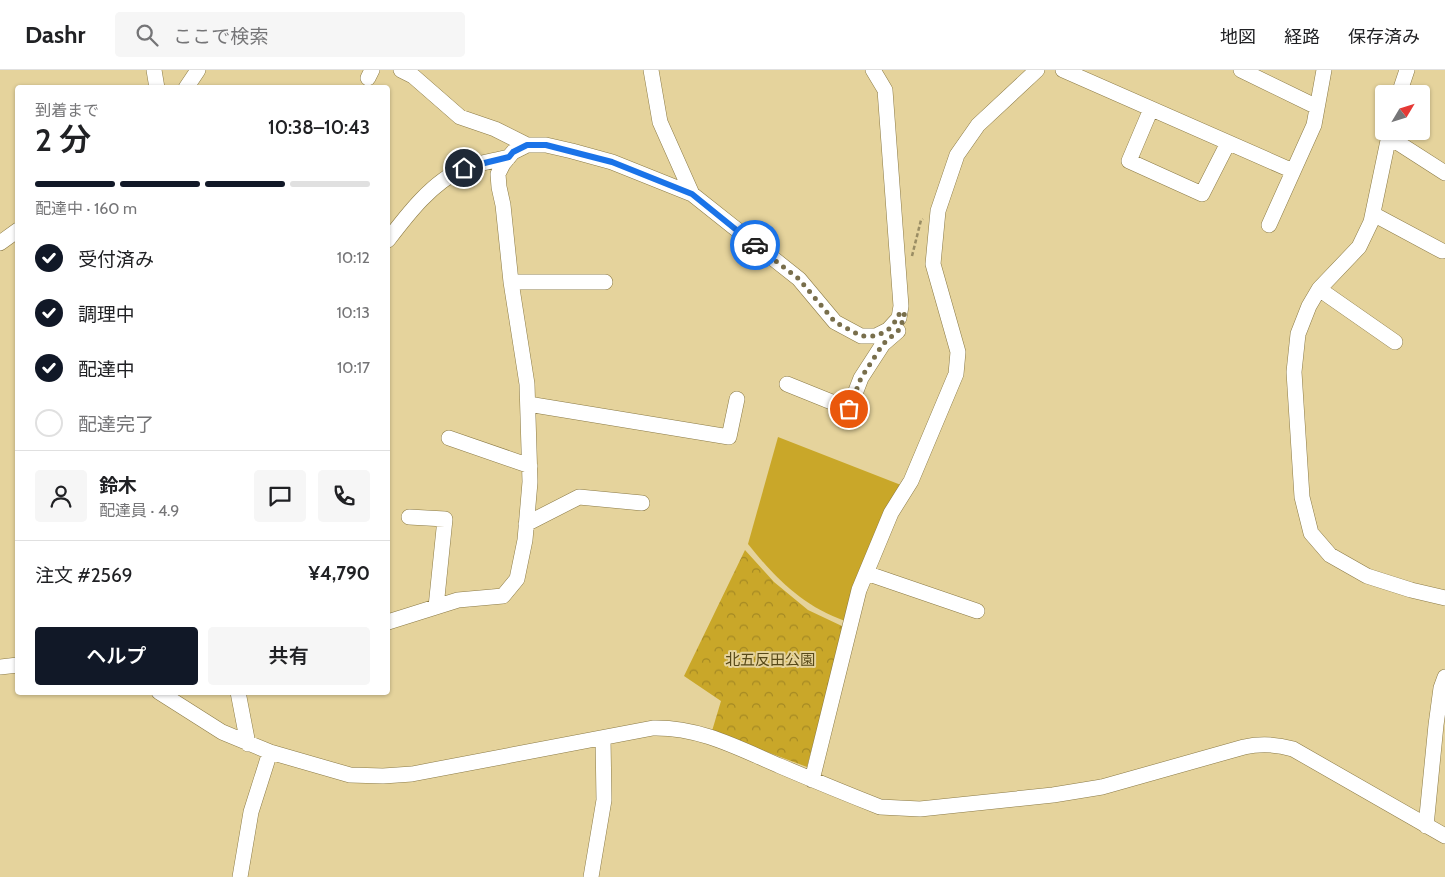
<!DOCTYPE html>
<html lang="ja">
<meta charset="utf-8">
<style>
:root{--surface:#fff;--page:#f6f6f6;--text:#202124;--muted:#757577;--line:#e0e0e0;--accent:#111827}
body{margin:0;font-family:Cabin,"Noto Sans JP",sans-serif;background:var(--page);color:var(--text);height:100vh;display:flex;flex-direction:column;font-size:19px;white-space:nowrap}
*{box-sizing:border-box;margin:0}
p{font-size:16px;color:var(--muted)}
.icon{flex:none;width:28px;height:28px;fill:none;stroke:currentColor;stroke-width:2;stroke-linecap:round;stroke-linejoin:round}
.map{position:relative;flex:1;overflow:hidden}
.panel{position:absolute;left:15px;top:15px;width:375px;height:610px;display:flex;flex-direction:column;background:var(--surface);border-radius:5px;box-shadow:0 1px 4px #0004}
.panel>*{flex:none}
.needle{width:32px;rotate:52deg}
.tools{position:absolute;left:1375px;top:15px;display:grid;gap:10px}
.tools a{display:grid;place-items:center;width:55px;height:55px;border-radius:5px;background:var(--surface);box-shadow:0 1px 4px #0004;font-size:25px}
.pin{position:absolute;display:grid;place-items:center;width:42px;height:42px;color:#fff;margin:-21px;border:2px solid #fff;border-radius:50%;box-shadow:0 1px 5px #0007}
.courier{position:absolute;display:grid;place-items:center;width:50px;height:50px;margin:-25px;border:4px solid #1a73e8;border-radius:50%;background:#fff;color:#222;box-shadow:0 1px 6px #0007}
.head em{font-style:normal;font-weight:600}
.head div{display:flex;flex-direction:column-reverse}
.head{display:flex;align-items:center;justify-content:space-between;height:85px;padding:0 20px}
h1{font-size:32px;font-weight:600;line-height:38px}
.bar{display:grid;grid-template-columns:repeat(4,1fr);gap:8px 5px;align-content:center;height:60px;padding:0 20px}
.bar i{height:6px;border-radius:4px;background:var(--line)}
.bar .on{background:var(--accent)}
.bar p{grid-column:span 4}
.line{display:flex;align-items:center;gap:12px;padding:0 20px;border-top:1px solid var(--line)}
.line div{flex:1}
.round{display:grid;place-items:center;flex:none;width:52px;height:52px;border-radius:5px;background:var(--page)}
ol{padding:0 20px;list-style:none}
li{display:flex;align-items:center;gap:15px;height:55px}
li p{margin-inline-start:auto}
li .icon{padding:5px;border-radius:50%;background:var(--accent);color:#fff;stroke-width:4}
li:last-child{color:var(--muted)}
li i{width:28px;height:28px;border:2px solid var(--line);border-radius:50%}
.primary-button{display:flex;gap:10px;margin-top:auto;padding:10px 20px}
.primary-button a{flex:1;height:58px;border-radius:5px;background:var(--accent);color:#fff;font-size:20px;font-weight:600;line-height:58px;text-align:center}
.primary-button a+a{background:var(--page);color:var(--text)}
header{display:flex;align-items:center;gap:30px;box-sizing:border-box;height:70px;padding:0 25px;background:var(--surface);border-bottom:1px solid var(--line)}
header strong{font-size:24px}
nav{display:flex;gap:28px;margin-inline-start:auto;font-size:18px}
.search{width:350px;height:45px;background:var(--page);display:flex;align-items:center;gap:12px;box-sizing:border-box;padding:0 18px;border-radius:5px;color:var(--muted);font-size:19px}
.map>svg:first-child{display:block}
.green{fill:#c9a729}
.forest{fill:url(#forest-crowns)}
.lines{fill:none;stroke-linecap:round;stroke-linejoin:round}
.minor-casing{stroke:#8b7a45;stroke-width:16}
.path{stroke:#9a8d64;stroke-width:2.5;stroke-dasharray:4 2.5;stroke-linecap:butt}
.minor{stroke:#fff;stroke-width:15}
.done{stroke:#786e4b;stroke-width:5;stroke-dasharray:0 9}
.route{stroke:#1a73e8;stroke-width:6}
.labels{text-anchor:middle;stroke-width:4;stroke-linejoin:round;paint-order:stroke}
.park-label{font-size:15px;fill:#574918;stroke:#e5d39c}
</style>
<header>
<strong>Dashr</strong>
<div class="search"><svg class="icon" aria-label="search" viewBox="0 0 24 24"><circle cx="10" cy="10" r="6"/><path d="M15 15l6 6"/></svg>ここで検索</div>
<nav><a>地図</a><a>経路</a><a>保存済み</a></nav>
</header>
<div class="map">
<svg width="1445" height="807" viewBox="0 0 1445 807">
<defs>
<pattern id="forest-crowns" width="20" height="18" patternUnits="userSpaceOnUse" patternTransform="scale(1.25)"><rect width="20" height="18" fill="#c9a729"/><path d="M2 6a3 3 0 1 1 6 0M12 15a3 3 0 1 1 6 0" fill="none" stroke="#a58923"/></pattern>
</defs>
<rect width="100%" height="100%" fill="#e5d39c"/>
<path class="green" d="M778,367L901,415L845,551C804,537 775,508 748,474Z"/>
<path class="forest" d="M745,480L774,512L808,540L844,557L807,697L712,661L721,631L684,606Z"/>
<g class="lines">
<defs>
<path id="minor" d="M154,0L157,18
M401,0L413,6L460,47L495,59L527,75
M651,0L660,52L692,124
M1063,0L1293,101
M1241,0L1317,37
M368,8L372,0
M186,18L198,0
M1399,24L1407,0
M1151,39L1129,91L1202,124L1228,73
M1390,61L1371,152L1359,177L1319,219L1309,236L1298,264L1294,302L1302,427L1311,463L1330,485L1367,506L1411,520L1445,528
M1389,67L1445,103
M1373,144L1442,181
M1269,155L1314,55L1324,0
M388,170C407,145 433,111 463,99C477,93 494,91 509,87
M0,173L18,160
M511,212H605
M1319,219L1395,272
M787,314L849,339L861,308L883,274L898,261
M528,334L729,367L737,329
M449,368L530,396
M409,447L445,449L436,537
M526,454L579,427L642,433
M866,503L977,541
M388,552L458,530L503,526L517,509L525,470L530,412L527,314L511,212L503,135L499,117L498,104L503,94L513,82L527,75H546L572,81L612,92L692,124L799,209L835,252L861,266H876L888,260L899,248L901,236L885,20L873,0
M0,597L18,595
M159,622L222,662L270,682L350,705L383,706L412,704L653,658C700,657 738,678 780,696C813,710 847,724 880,737L920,739L1053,725L1102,717L1244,677C1262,673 1276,674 1293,679L1445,766
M238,622L248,674
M812,710L859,520L891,443L911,411L956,304L958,282L933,194L938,141L957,85L978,55L1037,0
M1426,756L1436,655L1441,618L1445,607
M240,807L251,742L270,682
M591,807L604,730L603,668"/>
</defs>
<use href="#minor" class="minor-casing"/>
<path class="path" d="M912,186L921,150L923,149"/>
<use href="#minor" class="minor"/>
</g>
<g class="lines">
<path class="done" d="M755,175L799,209L835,252L861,266H876L888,260L898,248L900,241L905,245L899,260L883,274L861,308L849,339"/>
<path class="route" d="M464,98L509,87L513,82L527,75H546L612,92L692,124L755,175"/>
</g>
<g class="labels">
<g class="park-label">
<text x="770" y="595">北五反田公園</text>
</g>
</g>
</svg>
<div class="tools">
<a><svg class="needle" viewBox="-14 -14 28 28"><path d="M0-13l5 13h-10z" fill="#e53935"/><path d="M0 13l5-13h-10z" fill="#757577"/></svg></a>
</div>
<div class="pin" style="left:849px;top:339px;background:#ea580c"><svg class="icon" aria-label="bag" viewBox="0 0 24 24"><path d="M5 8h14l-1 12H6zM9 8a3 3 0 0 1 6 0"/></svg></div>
<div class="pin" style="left:464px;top:98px;background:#1f2937"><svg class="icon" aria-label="home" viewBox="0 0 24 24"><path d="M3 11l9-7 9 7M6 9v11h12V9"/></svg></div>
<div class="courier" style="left:755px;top:175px"><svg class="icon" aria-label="car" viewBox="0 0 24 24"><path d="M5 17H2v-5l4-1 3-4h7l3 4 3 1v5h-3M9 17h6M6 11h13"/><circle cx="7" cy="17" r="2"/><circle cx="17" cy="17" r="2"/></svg></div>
<section class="panel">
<div class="head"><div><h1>2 分</h1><p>到着まで</p></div><em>10:38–10:43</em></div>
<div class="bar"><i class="on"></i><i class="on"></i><i class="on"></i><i></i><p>配達中 · 160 m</p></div>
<ol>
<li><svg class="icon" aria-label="check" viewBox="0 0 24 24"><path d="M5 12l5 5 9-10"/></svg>受付済み<p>10:12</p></li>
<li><svg class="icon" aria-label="check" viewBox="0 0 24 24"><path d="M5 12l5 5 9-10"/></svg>調理中<p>10:13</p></li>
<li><svg class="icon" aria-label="check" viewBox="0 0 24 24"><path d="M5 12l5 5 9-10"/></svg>配達中<p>10:17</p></li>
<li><i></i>配達完了</li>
</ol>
<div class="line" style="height:90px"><a class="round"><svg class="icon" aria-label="person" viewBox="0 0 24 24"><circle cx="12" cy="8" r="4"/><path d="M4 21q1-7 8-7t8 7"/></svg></a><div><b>鈴木</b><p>配達員 · 4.9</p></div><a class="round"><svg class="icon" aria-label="chat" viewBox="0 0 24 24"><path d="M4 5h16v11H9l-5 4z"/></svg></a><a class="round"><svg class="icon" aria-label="phone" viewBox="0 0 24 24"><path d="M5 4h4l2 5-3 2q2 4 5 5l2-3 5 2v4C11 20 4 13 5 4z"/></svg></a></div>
<div class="line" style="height:65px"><div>注文 #2569</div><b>¥4,790</b></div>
<div class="primary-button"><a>ヘルプ</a><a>共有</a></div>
</section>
</div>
